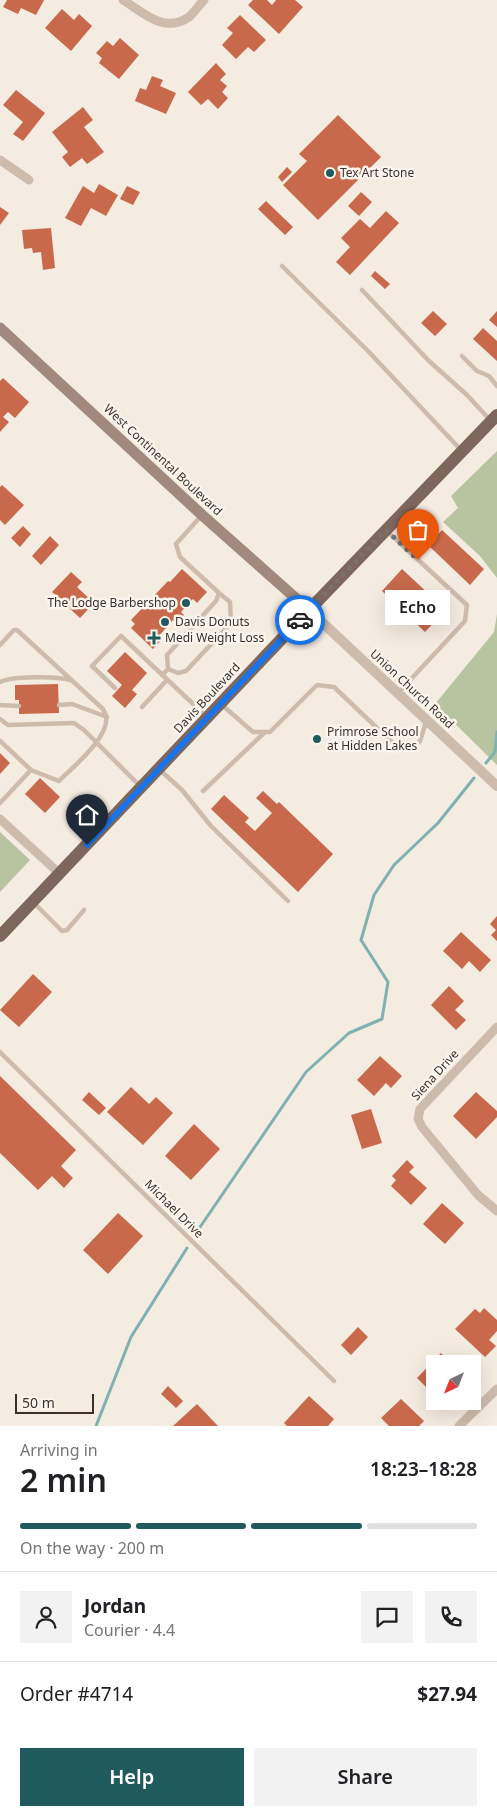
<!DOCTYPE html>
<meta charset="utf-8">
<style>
:root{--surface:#fff;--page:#f2f2f2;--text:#202124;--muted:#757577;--line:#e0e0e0;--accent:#1f5a5e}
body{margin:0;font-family:"Noto Sans",sans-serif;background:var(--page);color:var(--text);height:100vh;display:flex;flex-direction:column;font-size:19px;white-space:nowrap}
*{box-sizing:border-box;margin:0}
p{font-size:16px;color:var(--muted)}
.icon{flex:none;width:28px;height:28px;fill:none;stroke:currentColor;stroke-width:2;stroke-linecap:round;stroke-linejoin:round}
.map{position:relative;height:1426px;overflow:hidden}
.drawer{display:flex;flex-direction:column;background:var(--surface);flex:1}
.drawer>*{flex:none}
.needle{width:32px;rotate:223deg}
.fabs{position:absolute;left:426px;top:1355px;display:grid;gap:10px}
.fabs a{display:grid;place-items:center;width:55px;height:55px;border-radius:0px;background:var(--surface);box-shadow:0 5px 20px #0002;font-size:25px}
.scale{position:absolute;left:15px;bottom:12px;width:79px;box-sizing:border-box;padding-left:5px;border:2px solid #3b302b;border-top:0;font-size:14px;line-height:18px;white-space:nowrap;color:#3b302b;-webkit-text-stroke:4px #fbf5ee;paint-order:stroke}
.pin{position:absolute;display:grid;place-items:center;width:42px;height:42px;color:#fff;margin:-51px -21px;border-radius:50% 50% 50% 0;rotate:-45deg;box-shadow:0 0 5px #0007}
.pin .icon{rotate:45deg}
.courier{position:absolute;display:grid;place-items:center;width:50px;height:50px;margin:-25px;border:4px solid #1a73e8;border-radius:50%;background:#fff;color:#222;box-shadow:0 1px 6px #0007}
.bubble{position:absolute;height:35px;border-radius:0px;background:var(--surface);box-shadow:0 5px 20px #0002;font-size:16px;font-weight:600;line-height:35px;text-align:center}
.overview em{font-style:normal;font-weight:600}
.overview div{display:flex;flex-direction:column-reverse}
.overview{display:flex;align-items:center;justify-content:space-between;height:85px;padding:0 20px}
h1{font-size:32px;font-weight:600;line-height:38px}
.bar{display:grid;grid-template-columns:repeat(4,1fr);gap:8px 5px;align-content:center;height:60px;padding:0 20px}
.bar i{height:6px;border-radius:4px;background:var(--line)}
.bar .on{background:var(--accent)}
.bar p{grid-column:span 4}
.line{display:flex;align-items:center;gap:12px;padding:0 20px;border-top:1px solid var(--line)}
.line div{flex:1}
.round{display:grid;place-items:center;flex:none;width:52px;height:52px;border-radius:0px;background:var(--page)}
.cta{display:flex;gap:10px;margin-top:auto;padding:10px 20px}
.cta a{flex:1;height:58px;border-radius:0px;background:var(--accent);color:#fff;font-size:20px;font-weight:600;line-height:58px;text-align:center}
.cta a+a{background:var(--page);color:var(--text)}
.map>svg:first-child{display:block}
.green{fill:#b8c4a0}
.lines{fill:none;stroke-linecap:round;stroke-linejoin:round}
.stream{stroke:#7fb0b2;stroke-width:3}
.building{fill:#c8694b}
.service{stroke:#cdbbac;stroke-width:4.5}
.minor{stroke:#cdbbac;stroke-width:9}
.tertiary{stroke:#cdbbac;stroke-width:10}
.secondary{stroke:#a18a7d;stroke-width:11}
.primary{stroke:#7d675c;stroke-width:12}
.done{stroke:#7c716b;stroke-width:5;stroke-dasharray:0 9}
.route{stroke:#1a73e8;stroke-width:6}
.poi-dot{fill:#1f5a5e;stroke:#fbf5ee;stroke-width:2}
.labels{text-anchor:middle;stroke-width:5;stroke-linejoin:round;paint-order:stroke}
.poi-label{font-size:12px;fill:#3b302b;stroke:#fbf5ee;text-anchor:start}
.street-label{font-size:12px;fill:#3b302b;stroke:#fbf5ee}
</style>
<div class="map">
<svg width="497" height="1426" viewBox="0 0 497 1426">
<rect width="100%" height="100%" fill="#f4ebe1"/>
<path class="green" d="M497,451V578L480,556L443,522L458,508L451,496Z
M497,614V765L435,704L494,632Z
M0,832L30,860L0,892Z"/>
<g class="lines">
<path class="stream" d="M486,763L495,752L497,732
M196,1233L306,1072L349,1033L382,1019L388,982L361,940L374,895L394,865L438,823L474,778
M96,1426L131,1337L187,1248"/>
</g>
<path class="building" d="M7,0H44L36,15L21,8L18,14L3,7Z
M253,0H267L272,5L276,0H295L303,7L279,34L248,5Z
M62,9L74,20L79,14L92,26L71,51L45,28Z
M240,15L266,40L254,52L248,47L236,59L222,45L233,33L227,28Z
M120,38L139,55L119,79L99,63L102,58L96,53L107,41L113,46Z
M216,63L226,74L220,80L227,86L222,92L228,98L218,109L208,99L201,105L188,92Z
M152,76L163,80L160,86L176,93L166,114L135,101L140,88L146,90Z
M16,90L45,113L23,141L13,134L23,122L3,105Z
M83,107L93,120L84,127L104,152L87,164L82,158L70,167L62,157L68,152L52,132Z
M338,115L381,157L318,220L283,185L307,161L299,154Z
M287,167L292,172L282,182L278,177Z
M99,184L118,195L106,216L91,208L81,226L65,218L83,186L94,193Z
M127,186L140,192L133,205L120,199Z
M361,192L372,202L359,216L348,206Z
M266,201L293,227L285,235L258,209Z
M0,207L9,213L0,225Z
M386,211L399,223L350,275L336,262L350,247L341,238L360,219L370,228Z
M51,228L55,268L43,270L41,252L33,253L32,248L24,249L22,230Z
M375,271L390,284L385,289L371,276Z
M433,311L447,324L435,336L421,323Z
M497,311V327L489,320Z
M483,328L497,341V361L473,339Z
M3,378L29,402L15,418L8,412L3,417L9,422L0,432V381Z
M2,485L24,505L5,525L0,520V487Z
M23,526L31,534L20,547L11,538Z
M442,530L484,569L470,585L428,545Z
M50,536L59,545L41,565L32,556Z
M182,569L207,592L197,603L193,599L181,612L184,615L177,623L173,620L158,637L161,640L153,649L131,628L135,624L131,620L168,581L170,582Z
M402,569L446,610L425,632L382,591Z
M71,572L82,582L77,587L94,603L80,618L52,592Z
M125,652L147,673L132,690L137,694L125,708L112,696L122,685L107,671Z
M58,684L59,713L19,714V700H15V685Z
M0,753L10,763L0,774Z
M40,778L60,797L45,813L25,794Z
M263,791L277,804L279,802L333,854L298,892L211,809L224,795L249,818L245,822L255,831L272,813L256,798Z
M497,916V941L491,935L496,930L490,924Z
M461,932L491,960L480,972L469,961L462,969L443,951Z
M33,974L52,992L19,1027L0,1010Z
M449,986L464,1001L455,1010L466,1020L456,1030L431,1005Z
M380,1056L402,1076L391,1088L386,1083L374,1096L357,1080Z
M0,1076L76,1150L61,1166L73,1178L64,1188L52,1176L38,1190L0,1153Z
M131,1087L149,1104L156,1097L173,1113L143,1145L107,1112Z
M89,1092L106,1108L99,1115L82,1100Z
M476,1092L497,1111V1117L476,1139L453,1116Z
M371,1109L382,1143L362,1149L351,1115Z
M194,1124L220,1149L191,1180L165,1156Z
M407,1160L414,1167L409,1172L427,1188L411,1205L391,1186L396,1180L392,1176Z
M442,1203L464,1223L445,1244L423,1224Z
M118,1213L143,1236L108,1274L83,1250Z
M484,1308L497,1320V1331L489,1340L496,1346L485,1357L455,1329L475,1309L480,1313Z
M358,1327L368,1337L351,1355L341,1345Z
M441,1353L452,1364H435V1396L417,1378Z
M168,1386L183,1401L176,1408L161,1394Z
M309,1396L334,1419L328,1426H287L284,1423Z
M401,1399L424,1421L419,1426H389L381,1418Z
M197,1404L218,1426H173Z"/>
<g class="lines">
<path class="service" d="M282,266L368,351L461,450
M362,290L429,361L467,395L490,420
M462,356L477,371L489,376L497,386
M387,531L467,605L465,621L399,692
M0,645L14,630H17L103,709C104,712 106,714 106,716C110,737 73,767 59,781L31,770L0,803
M168,669L178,673L186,671L231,623L230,602L219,593
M162,675L168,669L167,655L216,601L219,593L180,557L176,544L201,516
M0,682C12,676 57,676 70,680
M115,688L92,666L121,636L207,717
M0,705L19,706
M59,705L72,704L107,717
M222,705L253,732H270L317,685L334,687L395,745L412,748L420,741L426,722
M142,707L167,680
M0,719L8,725L74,723L84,730L141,787
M0,741L31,770
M160,770L182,790L211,826L288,901
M203,791L265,732
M34,903L62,931L67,930L84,910
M0,1052L334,1381"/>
<path class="minor" d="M123,0C144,13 164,34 189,17C194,13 199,5 204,0
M0,160L29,180
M0,819L60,874
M497,1027L420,1109L418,1119L422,1127L478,1195L497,1211
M459,1426L497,1389"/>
<path class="tertiary" d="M309,610L497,786"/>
<path class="secondary" d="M0,328L202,515L309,610"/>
<path class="primary" d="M0,936L309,610L497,415"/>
</g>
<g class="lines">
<path class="done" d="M300,620L386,530L418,560"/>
<path class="route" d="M87,845L300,620"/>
</g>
<g class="poi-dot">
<circle cx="330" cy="173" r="5"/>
<circle cx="186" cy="603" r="5"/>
<circle cx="165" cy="622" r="5"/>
<path d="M151.5 630.5h5v5h5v5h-5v5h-5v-5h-5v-5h5z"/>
<circle cx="317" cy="739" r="5"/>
</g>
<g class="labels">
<g class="poi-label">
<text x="340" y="177">Tex Art Stone</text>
<text x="176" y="607" text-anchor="end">The Lodge Barbershop</text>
<text x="175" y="626">Davis Donuts</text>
<text x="165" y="642">Medi Weight Loss</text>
<text x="327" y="736">Primrose School<tspan x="327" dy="14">at Hidden Lakes</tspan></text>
</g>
<g class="street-label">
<text transform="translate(163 460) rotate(43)" y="4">West Continental Boulevard</text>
<text transform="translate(412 689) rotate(43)" y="4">Union Church Road</text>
<text transform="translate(207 698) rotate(-47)" y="4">Davis Boulevard</text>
<text transform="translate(435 1075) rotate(-48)" y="4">Siena Drive</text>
<text transform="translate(174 1209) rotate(45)" y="4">Michael Drive</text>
</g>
</g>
</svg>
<div class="fabs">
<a><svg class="needle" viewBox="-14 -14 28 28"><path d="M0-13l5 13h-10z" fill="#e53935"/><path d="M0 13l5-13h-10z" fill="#757577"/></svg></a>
</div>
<div class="scale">50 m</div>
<div class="pin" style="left:418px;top:560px;background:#ea580c"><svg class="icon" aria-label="bag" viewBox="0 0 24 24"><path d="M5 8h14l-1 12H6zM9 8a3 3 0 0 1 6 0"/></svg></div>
<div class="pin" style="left:87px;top:845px;background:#1f2937"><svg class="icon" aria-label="home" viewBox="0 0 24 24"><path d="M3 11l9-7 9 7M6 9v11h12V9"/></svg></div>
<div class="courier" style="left:300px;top:620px"><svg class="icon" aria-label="car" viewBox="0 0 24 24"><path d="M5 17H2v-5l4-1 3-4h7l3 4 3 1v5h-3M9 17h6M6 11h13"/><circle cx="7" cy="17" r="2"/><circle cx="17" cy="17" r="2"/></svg></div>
<div class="bubble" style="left:385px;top:590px;width:65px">Echo</div>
</div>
<section class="drawer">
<div class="overview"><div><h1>2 min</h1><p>Arriving in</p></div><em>18:23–18:28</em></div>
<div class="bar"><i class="on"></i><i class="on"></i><i class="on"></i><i></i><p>On the way · 200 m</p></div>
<div class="line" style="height:90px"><a class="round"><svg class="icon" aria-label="person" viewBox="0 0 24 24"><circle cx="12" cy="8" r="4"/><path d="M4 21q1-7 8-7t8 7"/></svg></a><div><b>Jordan</b><p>Courier · 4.4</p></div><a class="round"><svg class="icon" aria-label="chat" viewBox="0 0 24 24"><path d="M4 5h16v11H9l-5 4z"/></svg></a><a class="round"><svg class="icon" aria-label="phone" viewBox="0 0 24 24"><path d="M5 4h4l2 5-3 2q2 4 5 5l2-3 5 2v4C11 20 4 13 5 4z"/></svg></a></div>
<div class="line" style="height:65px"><div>Order #4714</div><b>$27.94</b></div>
<div class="cta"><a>Help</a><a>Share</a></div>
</section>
